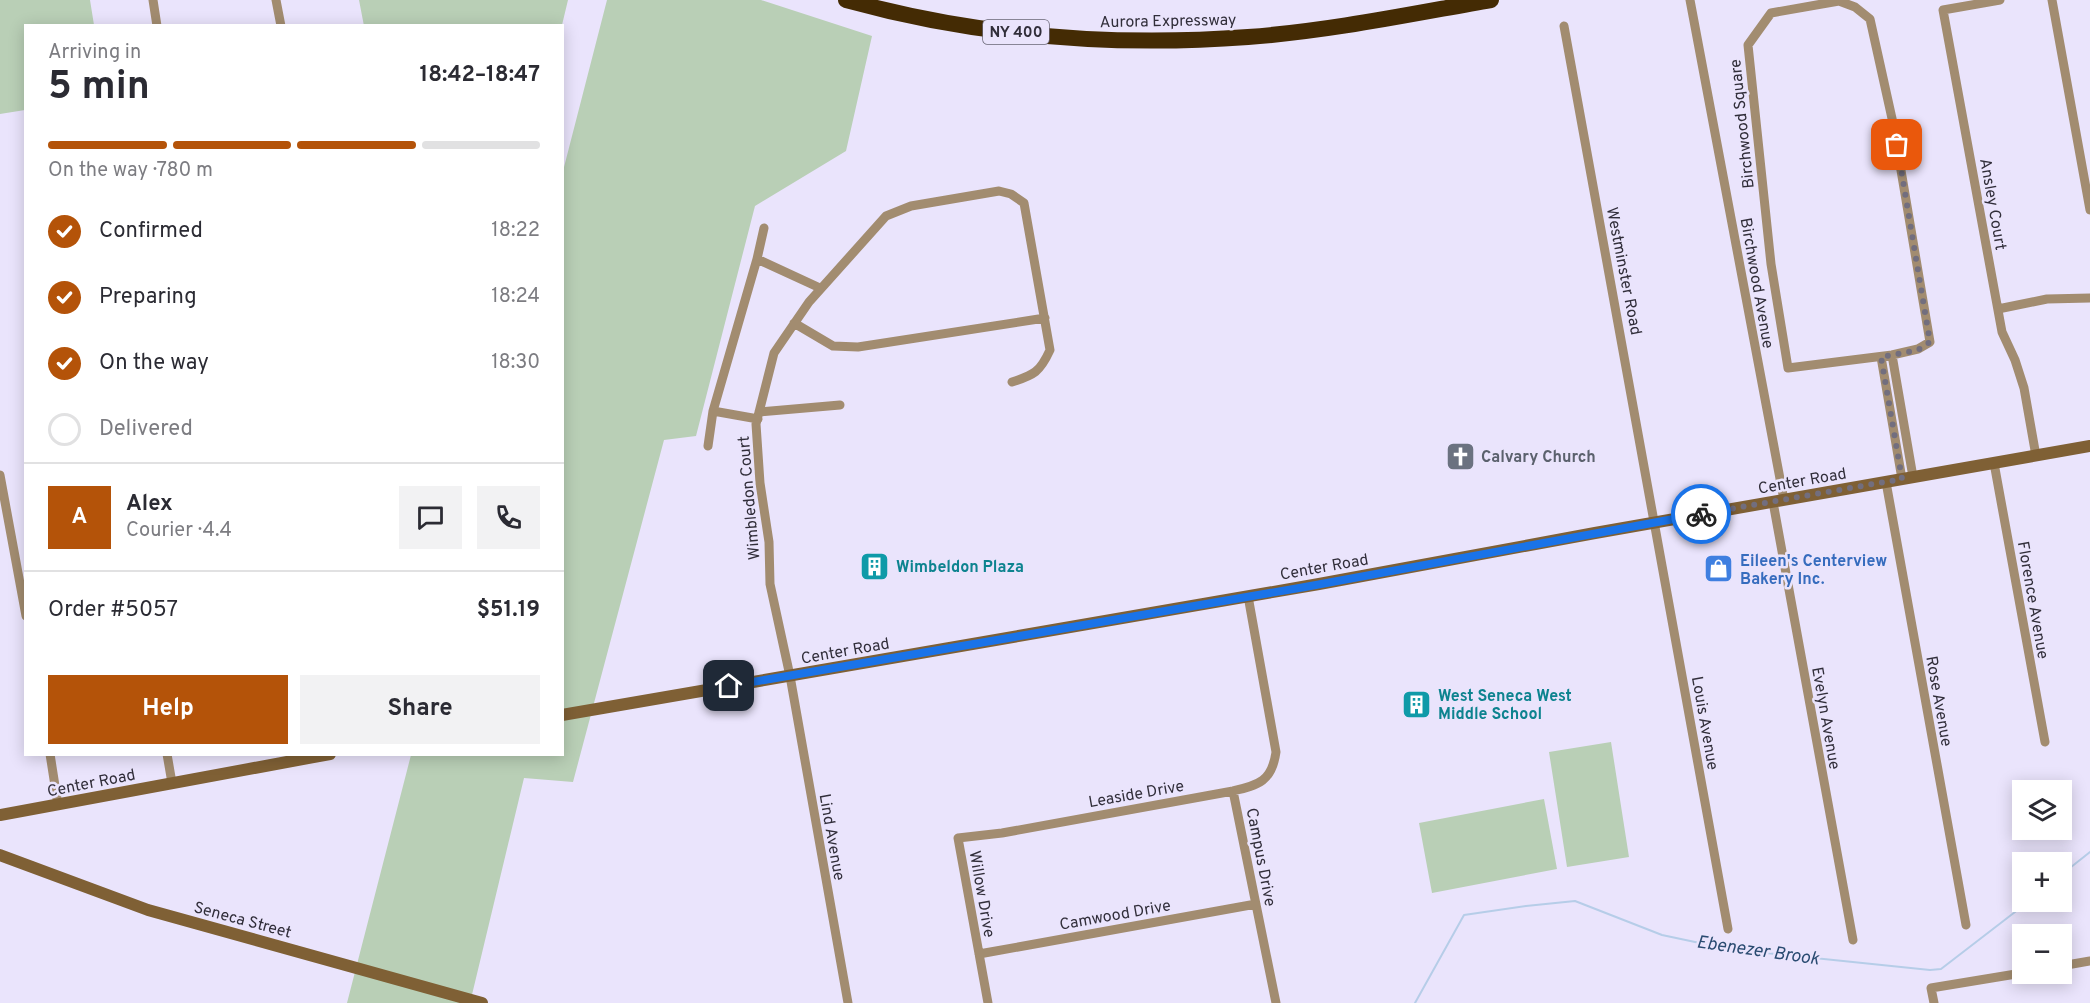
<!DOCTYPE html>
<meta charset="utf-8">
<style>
:root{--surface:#fff;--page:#f2f2f3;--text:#2b2b33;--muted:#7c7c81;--line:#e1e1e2;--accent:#b45309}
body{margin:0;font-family:Overpass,sans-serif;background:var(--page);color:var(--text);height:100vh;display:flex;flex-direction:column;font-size:22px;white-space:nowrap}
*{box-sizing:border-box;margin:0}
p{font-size:20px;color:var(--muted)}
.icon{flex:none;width:33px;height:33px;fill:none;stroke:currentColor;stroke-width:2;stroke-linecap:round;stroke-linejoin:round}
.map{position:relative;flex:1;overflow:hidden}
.sheet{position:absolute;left:24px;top:24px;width:540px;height:732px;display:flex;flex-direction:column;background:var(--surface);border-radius:0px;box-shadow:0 3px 15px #0003}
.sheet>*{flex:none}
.fabs{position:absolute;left:2012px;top:780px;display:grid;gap:12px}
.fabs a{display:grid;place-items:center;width:60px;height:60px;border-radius:0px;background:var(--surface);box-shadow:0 3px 15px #0003;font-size:30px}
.pin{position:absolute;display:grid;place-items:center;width:51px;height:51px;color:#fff;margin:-26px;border-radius:12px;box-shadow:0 3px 9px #0006}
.courier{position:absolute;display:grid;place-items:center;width:60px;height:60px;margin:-30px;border:4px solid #1a73e8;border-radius:50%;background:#fff;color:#222;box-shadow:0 2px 8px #0007}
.head em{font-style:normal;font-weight:700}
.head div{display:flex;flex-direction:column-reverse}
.head{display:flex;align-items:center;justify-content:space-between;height:102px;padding:0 24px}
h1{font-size:39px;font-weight:700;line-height:45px}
.bar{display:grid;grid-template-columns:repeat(4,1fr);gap:9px 6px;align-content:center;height:72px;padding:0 24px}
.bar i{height:8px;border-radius:4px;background:var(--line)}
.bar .on{background:var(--accent)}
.bar p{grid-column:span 4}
.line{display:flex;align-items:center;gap:15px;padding:0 24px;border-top:2px solid var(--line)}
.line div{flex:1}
.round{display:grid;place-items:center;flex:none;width:63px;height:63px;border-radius:0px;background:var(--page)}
ol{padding:0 24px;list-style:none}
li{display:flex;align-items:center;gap:18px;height:66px}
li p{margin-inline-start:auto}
li .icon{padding:6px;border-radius:50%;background:var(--accent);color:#fff;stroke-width:4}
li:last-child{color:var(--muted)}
li i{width:33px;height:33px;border:3px solid var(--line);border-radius:50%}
.button{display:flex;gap:12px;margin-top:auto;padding:12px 24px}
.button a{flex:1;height:69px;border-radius:0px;background:var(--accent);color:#fff;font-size:24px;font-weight:700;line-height:69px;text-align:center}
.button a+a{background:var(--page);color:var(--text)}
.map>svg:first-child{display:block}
.green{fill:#b9cfb6}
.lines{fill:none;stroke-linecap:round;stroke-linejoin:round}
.stream{stroke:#b6cde8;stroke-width:2}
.street{stroke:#a28c70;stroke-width:9}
.secondary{stroke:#7f6035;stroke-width:12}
.highway{stroke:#442b04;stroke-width:16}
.done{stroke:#726e7e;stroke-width:6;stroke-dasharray:0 10.8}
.route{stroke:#1a73e8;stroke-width:8}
.labels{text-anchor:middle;stroke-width:5;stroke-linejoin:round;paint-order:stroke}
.shield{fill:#eae4fc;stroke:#686574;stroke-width:1.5}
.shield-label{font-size:15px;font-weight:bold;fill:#312e3a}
.street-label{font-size:16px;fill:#312e3a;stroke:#eae4fc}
.worship-label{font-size:16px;font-weight:bold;fill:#5b616d;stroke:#eae4fc;text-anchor:start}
.shop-label{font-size:16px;font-weight:bold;fill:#366cbe;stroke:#eae4fc;text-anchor:start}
.culture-label{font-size:16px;font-weight:bold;fill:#0d838f;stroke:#eae4fc;text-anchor:start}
.water-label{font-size:18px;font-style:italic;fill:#2a4b71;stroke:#eae4fc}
</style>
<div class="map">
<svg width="2090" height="1003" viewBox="0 0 2090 1003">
<rect width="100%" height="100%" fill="#eae4fc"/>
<path class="green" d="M0,0H90L94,25L26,26L25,110L0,114Z
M359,0H568L562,25L364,26Z
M607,0H761L872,36L846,151L755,206L696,436L664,440L573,782L524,778L470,1003H347L411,755L562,754L563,171Z
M1611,742L1629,857L1567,867L1549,752Z
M1544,799L1557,869L1432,893L1419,823Z"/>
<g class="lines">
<path class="stream" d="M2061,875L2090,852
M1415,1003L1464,915L1526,906L1575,901L1662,935L1728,949L1930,970L1941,969L2028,902"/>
<path class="street" d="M153,0L157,26
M276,0L281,26
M1690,0L1784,500
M2000,0L1943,10L2002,332L2015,360L2024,388L2036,456
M2052,0L2090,210
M1839,1L1855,7L1870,19L1893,123L1930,342L1918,349L1892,355L1788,368L1771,264L1748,45L1771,13Z
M1564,26L1728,929
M757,259L764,228
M1998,309L2047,299L2090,298
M794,323L833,346L858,347L1045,318
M1892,355L1913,477
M1881,357L1902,479
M759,412L840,405
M758,419L713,411L757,259L820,288
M708,446L713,411
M1994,463L2045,742
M0,475L26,616
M1886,482L1966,925
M1773,502L1853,940
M50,754L58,805
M167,754L172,783
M1233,791L1276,1003
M979,954L1256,904
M2061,966L2090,961
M848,1003L790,676L770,584L769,542L760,483L756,424L774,353L809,302L886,216L911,206L999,191L1011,194L1024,203L1050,350C1040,372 1034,375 1012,382
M988,1003L958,838L1002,833L1233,791C1259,785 1272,781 1276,752L1248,596
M1934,1003L1931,988L2022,973"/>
<path class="secondary" d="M562,715L1319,584L1595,533L2090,446
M0,815L330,754
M0,855L148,910L482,1003"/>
<path class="highway" d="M846,0C976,36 1113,47 1248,37C1330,31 1411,14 1491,0"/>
</g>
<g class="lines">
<path class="done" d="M1701,514L1902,479L1881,357L1918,350L1930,342L1897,145"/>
<path class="route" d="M729,686L1305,587L1701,514"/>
</g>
<defs>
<symbol id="church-square" viewBox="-11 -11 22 22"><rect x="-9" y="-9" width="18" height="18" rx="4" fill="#6b7280" stroke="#eae4fc"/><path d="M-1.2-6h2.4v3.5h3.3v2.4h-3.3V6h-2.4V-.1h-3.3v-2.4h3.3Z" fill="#fff"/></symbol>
<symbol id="building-square" viewBox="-11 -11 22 22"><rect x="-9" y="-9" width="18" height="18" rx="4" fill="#0f9aa8" stroke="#eae4fc"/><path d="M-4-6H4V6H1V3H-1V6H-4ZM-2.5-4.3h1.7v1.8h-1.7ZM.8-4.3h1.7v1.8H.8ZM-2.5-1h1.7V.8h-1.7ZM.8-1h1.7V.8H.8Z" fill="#fff"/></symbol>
<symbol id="shop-square" viewBox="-11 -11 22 22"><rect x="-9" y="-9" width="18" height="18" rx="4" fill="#3f7fe0" stroke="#eae4fc"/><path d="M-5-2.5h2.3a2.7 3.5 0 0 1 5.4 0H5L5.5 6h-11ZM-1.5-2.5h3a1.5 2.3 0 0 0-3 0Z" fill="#fff"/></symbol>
</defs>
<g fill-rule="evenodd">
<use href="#church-square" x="1444" y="440" width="33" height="33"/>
<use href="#building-square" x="858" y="550" width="33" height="33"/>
<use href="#shop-square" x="1702" y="552" width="33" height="33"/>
<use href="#building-square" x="1400" y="688" width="33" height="33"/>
</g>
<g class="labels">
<rect class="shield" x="983" y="20" width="66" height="24" rx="4.5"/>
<g class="shield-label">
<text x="1016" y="37">NY 400</text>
</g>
<g class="street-label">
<text transform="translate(1168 20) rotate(-1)" y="6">Aurora Expressway</text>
<text transform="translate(1741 124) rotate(-96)" y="6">Birchwood Square</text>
<text transform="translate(1994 204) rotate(80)" y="6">Ansley Court</text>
<text transform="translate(1625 271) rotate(79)" y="6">Westminster Road</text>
<text transform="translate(1758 283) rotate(80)" y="6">Birchwood Avenue</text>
<text transform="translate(1802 480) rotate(-10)" y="6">Center Road</text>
<text transform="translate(748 498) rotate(-95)" y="6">Wimbledon Court</text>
<text transform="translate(1324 566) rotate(-10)" y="6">Center Road</text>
<text transform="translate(2034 600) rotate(80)" y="6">Florence Avenue</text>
<text transform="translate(845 650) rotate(-10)" y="6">Center Road</text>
<text transform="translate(1940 701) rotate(80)" y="6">Rose Avenue</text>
<text transform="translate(1827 718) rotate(80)" y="6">Evelyn Avenue</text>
<text transform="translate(1706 723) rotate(80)" y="6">Louis Avenue</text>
<text transform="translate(91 782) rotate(-11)" y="6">Center Road</text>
<text transform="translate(1136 793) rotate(-10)" y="6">Leaside Drive</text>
<text transform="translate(833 837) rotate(80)" y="6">Lind Avenue</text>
<text transform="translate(1262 857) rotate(79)" y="6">Campus Drive</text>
<text transform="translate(983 894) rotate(80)" y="6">Willow Drive</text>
<text transform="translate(1115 914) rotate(-10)" y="6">Camwood Drive</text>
<text transform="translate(243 919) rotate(15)" y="6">Seneca Street</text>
</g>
<g class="worship-label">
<text x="1481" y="462">Calvary Church</text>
</g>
<g class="shop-label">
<text x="1740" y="566">Eileen's Centerview<tspan x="1740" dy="18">Bakery Inc.</tspan></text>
</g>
<g class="culture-label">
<text x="896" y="572">Wimbeldon Plaza</text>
<text x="1438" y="701">West Seneca West<tspan x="1438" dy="18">Middle School</tspan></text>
</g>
<g class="water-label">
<text transform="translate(1758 950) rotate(8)" y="6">Ebenezer Brook</text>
</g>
</g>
</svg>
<div class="fabs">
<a><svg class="icon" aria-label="layers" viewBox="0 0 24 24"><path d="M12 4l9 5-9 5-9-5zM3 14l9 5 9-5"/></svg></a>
<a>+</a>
<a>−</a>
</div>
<div class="pin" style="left:1897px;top:145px;background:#ea580c"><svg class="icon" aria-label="bag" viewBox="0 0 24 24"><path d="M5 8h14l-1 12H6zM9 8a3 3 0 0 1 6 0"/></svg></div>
<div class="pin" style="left:729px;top:686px;background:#1f2937"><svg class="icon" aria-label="home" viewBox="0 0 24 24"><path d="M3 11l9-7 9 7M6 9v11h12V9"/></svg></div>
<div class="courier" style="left:1701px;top:514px"><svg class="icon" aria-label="bike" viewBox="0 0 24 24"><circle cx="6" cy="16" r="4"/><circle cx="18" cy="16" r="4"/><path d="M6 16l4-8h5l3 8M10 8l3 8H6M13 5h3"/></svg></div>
<section class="sheet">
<div class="head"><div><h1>5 min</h1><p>Arriving in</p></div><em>18:42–18:47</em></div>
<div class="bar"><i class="on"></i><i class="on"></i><i class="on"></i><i></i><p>On the way · 780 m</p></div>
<ol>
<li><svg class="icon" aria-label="check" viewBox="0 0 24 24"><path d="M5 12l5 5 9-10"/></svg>Confirmed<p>18:22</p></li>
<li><svg class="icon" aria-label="check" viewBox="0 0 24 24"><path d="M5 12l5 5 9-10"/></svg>Preparing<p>18:24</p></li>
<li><svg class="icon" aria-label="check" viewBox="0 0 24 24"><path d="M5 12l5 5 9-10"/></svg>On the way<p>18:30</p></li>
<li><i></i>Delivered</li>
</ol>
<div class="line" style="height:108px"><b class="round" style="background:var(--accent);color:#fff">A</b><div><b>Alex</b><p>Courier · 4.4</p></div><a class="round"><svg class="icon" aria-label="chat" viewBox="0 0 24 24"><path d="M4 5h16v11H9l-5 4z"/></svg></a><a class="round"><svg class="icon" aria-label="phone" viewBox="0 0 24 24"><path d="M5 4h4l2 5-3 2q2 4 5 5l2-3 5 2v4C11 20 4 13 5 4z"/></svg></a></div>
<div class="line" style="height:78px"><div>Order #5057</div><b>$51.19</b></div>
<div class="button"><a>Help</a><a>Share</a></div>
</section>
</div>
